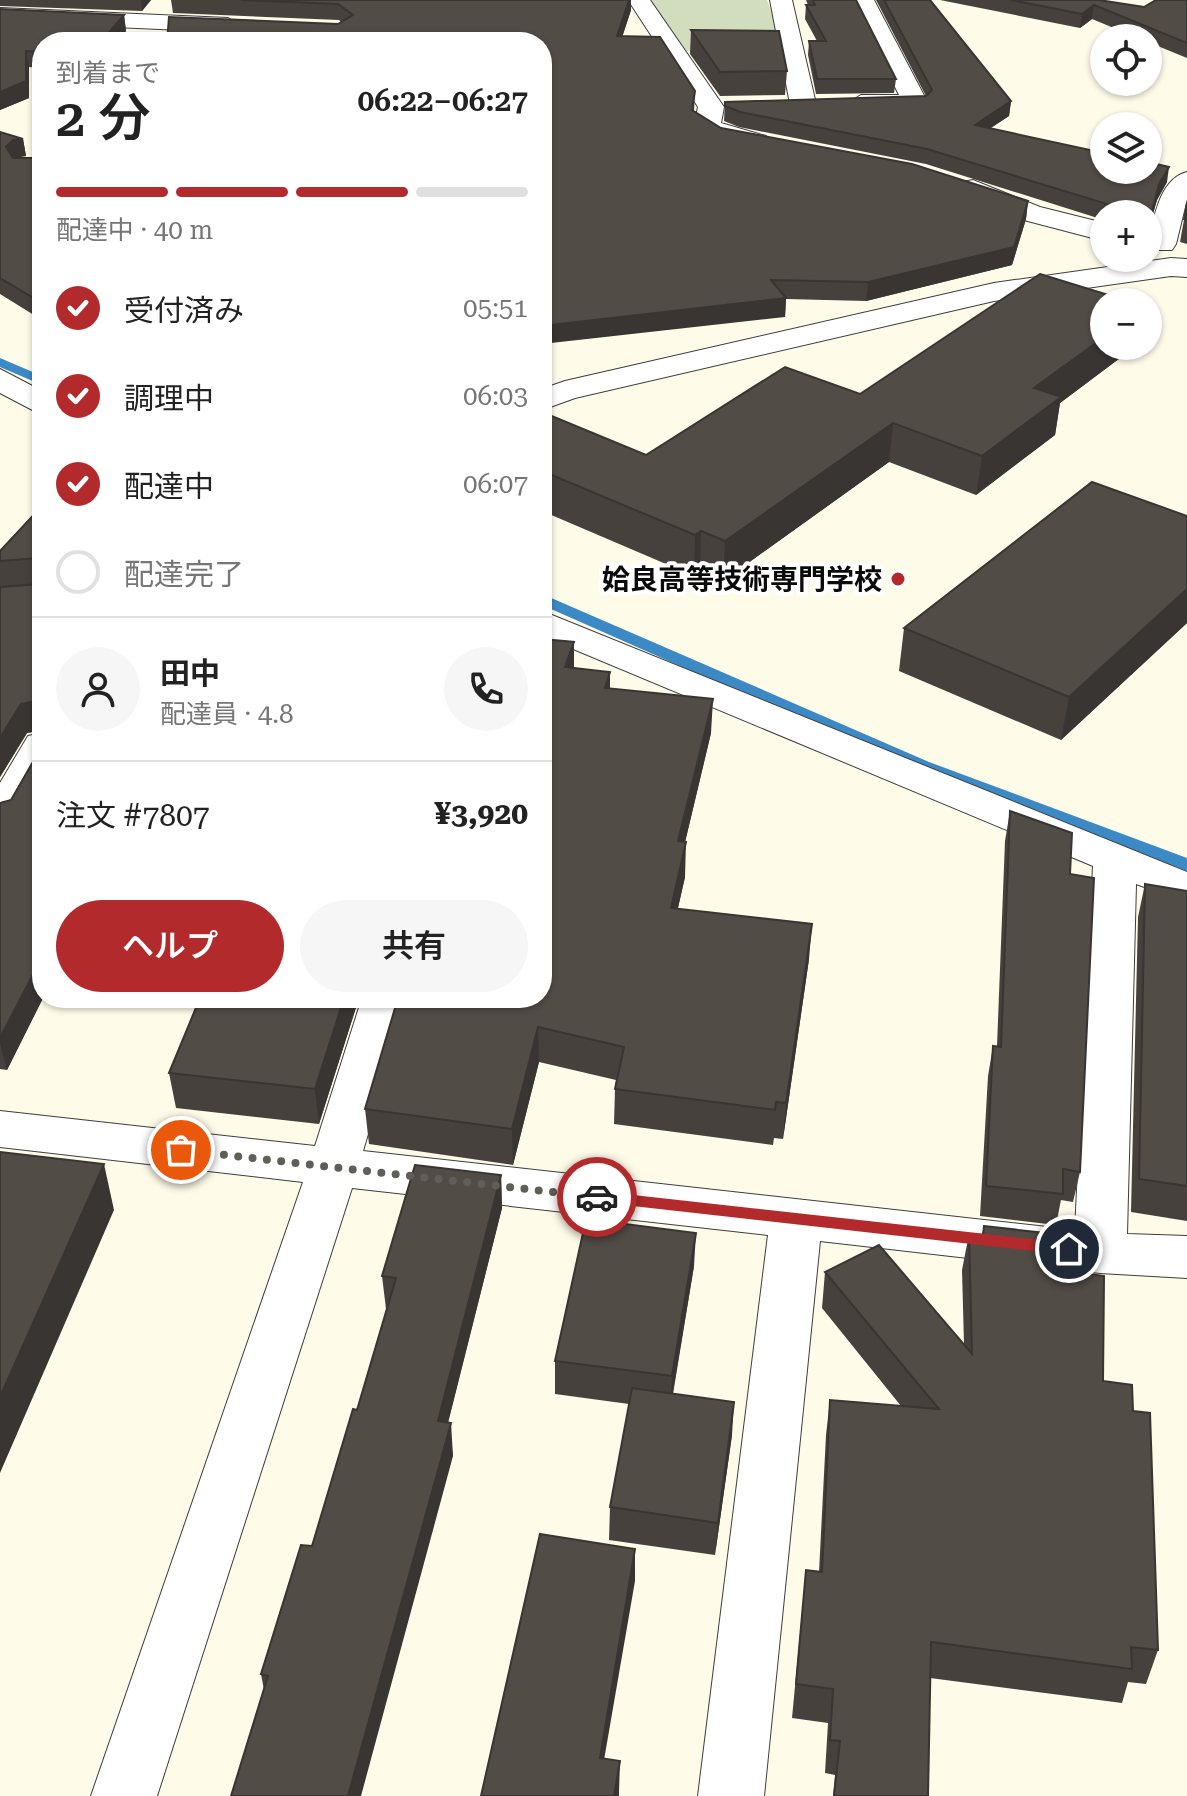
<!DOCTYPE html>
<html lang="ja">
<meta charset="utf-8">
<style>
:root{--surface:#fff;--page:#f6f6f6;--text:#222;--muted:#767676;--line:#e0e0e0;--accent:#b32a2c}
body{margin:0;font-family:"Roboto Serif","Noto Sans JP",serif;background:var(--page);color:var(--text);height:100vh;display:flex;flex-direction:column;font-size:30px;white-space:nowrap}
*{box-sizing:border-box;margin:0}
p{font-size:26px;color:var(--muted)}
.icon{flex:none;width:44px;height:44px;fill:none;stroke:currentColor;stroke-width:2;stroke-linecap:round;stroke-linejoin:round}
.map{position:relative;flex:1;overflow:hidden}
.side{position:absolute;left:32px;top:32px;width:520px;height:976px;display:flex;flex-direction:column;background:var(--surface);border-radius:32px;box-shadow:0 2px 6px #0004}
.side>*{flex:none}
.fabs{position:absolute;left:1090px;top:24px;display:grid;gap:16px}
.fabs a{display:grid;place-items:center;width:72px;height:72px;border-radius:50%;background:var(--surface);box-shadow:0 2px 6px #0004;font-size:40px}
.pin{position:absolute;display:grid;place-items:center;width:68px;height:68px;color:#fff;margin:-34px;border:4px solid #fff;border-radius:50%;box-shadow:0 2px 8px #0007}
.courier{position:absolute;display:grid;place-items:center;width:80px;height:80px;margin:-40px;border:6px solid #b32a2c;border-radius:50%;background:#fff;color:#222;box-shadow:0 2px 10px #0007}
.headline em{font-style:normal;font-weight:600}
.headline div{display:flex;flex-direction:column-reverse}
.headline{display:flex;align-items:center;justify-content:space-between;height:136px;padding:0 24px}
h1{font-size:52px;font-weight:600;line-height:60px}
.bar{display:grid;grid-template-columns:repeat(4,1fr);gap:12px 8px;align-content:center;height:96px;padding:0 24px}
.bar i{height:10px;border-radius:6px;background:var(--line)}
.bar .active{background:var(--accent)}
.bar p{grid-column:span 4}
.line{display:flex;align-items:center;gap:20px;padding:0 24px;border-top:2px solid var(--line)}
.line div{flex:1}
.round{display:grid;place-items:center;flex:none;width:84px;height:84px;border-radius:42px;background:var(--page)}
ol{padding:0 24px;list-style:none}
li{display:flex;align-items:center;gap:24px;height:88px}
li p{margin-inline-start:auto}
li .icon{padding:8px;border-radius:50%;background:var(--accent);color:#fff;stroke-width:4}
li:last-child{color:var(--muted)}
li i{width:44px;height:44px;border:4px solid var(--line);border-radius:50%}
.cta{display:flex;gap:16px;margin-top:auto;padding:16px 24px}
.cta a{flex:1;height:92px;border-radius:48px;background:var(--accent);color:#fff;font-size:32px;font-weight:600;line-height:92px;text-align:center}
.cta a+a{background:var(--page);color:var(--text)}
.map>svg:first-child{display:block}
.cemetery{fill:#d2ddbd}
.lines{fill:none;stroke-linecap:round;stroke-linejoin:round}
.stream{fill:#3b8ac6;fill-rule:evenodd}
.minor-casing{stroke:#3d3d3d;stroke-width:2}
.minor{fill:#fff;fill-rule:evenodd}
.wall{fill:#47413d}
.shaded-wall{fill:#393532}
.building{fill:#524c47;stroke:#393532;stroke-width:2}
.route{fill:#b32a2c}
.done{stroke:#5f5e58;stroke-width:8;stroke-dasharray:0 14.4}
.poi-dot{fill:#b32a2c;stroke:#fff;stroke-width:3}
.labels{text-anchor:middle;stroke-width:8;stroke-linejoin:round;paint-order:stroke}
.poi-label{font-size:28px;font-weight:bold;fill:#0a0a0a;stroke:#fff;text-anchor:end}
</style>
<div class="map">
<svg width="1187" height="1796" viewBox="0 0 1187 1796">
<rect width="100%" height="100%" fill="#fefbe9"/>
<path class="cemetery" d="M646,0H767L785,48L683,51Z"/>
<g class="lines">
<path class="stream" d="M0,358L42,376V385L0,367Z
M542,594L929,762L1187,858V871L915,770L542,605Z"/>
<defs>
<path id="minor" d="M628,0H650L724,107L721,123L766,136L770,142L766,148C747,152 706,143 694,126L698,107Z
M770,0H792L816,104L812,109L803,112L790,104Z
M852,0H874L928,103L924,108L861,111L848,103L861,95H899Z
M0,8L228,18L240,25L228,32L0,22Z
M1187,172V199L1176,244L1172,250H1152L1148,243C1154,219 1159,179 1187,172Z
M973,180L1040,207L1104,223V241L1020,219L963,194L959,188L963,182Z
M1171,258L1187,259V277L1171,276L994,301L575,398L542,410V389L565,381L994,283Z
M0,369L42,391V415L0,393Z
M542,611L1187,872V902L1136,884L1127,1234L1187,1236V1278L1100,1273L820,1241L764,1796H698L768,1235L352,1188L157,1796H91L303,1182L0,1147V1111L315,1146L362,998H408L363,1151L1075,1230L1093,866L542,636Z
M42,733V781L15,828L0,832V783L28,736Z"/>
</defs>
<use href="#minor" class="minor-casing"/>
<use href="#minor" class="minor"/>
</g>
<path class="wall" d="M0,0H151L142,11L0,6Z
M171,0H631V10L622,37L695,91L694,112L721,128L1028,201L1026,219L1012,265L866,301L786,299L785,317L338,24L341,22L339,20L173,13Z
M806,0H856L896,79L894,93L816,94L808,55L809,41H817L805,19L806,5H808Z
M876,0H930L1011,101L1009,116L990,128L1167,182L1157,200L1148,231V214H1104V220L926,164L739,127L724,121L725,102L926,96Z
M940,0H1099L1144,7L1187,0V58L1148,42V38H1138L1092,19L1080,28Z
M0,9L124,15L126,31L117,42H42V68L29,67V98L0,110Z
M691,30L787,71L785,95L720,96L690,54Z
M0,132L23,139L26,156L15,158H41L42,145V320L0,294Z
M1187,203V244L1180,242Z
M1104,346H1136L1060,403L1055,435L976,495L889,462L723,581L700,571L694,576L542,511V412L646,455L860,394Z
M42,506V998H43L7,1070L0,1069V803L11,800L38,753L39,731L27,733L0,777V551Z
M1187,516V623L1061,740L899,671L904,628Z
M574,668L610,672V689L711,733L685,842V877L678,908L809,959L783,1139L774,1138L773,1145L614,1124L615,1089L616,1080L539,1062L513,1165L369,1144L365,1109Z
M1010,811L1070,874L1080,1172L1073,1202L1061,1200L1056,1225L980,1216L988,1076L993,1046H997L1005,841Z
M1145,884L1187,891V1221L1131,1212L1138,917Z
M200,998H359L319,1124L176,1108L169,1073Z
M501,1175L502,1208L448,1423L453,1456L264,1690L261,1674L312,1546L357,1410L387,1310L386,1309L382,1276Z
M984,1226L1062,1270L1103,1381L1133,1411L1158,1650L1146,1684L1128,1682L1122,1703L930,1678L928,1796H833L835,1775L825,1773L828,1723L792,1718L806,1570L819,1572L826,1435L830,1400L901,1406L822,1308L825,1272L964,1344L962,1270L969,1234L982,1235Z
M694,1266L673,1394L732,1435L715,1555L609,1540L610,1507L629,1404L555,1394V1361Z"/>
<path class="shaded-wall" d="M141,0H151L142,11Z
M629,0H631V10L617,53V36Z
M1094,5L1092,19L1080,28L1082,14Z
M124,15L126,31L117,42H101Z
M26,51L29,67V98L0,110V92Z
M1011,101L1009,116L973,140L975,125Z
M23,139L26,156L16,157L10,164L6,147L13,140Z
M1169,167L1167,182L1157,200L1148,231L1150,219L1159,184Z
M1028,201L1026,219L1012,265L866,301L868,282Z
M786,298L785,317L542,344V326Z
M1104,337V346H1136L1060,403L1055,435L976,495L982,456L1034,388Z
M893,423L889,462L723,581L725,541Z
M701,531L700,571L694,576L695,535Z
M1187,589V623L1061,740L1069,697Z
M574,642V676L565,667Z
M610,672V705L605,688Z
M713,699L711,733L677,876L678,841Z
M35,701L41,730L27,733L0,777V738L21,704Z
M686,842L685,877L670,942L671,908Z
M812,924L809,959L783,1139L786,1103Z
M42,957V998H43L7,1070L0,1043V1038Z
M344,998H359L319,1124L315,1089Z
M538,1027L539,1062L513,1165L512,1129Z
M104,1164L114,1210L0,1473V1397Z
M501,1175L502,1208L440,1454L438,1421Z
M696,1233L694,1266L670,1409L672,1376Z
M734,1402L732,1435L715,1555L718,1523Z
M451,1423L453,1456L361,1796H348Z
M635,1549V1581L599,1789L600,1758Z
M620,1761L619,1792V1796H614Z"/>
<path class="building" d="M241,0H629L617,36L660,37L695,91L692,110L721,128L912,164L1028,201L1014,247L868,282L771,280L786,298L542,326V42H167L169,17L338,24L353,15L338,4Z
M813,0H856L896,79H817L809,41H826L806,5H815Z
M884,0H930L1011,101L975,125L1104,153V170H1148V162L1169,167L1159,184L1150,219H1148V214H1128L1110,210L1107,204L927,149L740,112L725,106V102L926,96L932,90Z
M1011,0H1099L1144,7L1156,0H1187V43L1094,5L1082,14Z
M0,9L124,15L101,42H42V52L26,51V81L0,92Z
M691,30L779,31L787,71L720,72Z
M0,132L23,139L13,140L6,147L13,158H41L42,145V303L0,278Z
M1187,203V220L1184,219Z
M1040,274L1131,302H1104V337L1034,388L1061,397L982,456L893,423L725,541L701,531L695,535L542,471V412L646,455L785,367L860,394Z
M1092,482L1187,516V589L1069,697L904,628Z
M42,506V957L0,1038V803L11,800L38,753L39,704L35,701L21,704L0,738V587L39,584V558L0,561V551Z
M542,639L574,642L565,667L610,672L605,688L713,699L678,841L686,842L671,908L812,924L786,1103L776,1102L775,1110L615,1089L624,1047L538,1027L512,1129L365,1109L398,998H542Z
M1010,811L1072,833L1070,874L1094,878L1080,1172L1063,1169V1194L986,1186L993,1046L1001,1047Z
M1145,884L1187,891V1186L1139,1179Z
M200,998H344L315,1089L169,1073Z
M0,1152L104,1164L0,1397Z
M415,1165L501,1175L438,1421L451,1423L348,1796H231L268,1676L261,1674L301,1545L312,1546L353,1409L357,1410L396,1278L382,1276Z
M586,1219L696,1233L672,1376L555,1361Z
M984,1226L1063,1235L1062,1270L1104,1276L1103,1381L1132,1385L1133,1411L1150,1413L1158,1650L1131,1647L1132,1669L931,1642L928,1796H834L840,1741L830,1740L833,1689L796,1684L806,1570L822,1572L830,1400L939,1409L825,1272L879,1245L972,1354L969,1234L983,1235Z
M632,1388L734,1402L718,1523L610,1507Z
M540,1534L635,1549L600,1758L620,1761L614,1796H481Z"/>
<path class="route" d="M597,1191L1069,1243L1077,1249L1069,1255L597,1202L590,1197Z"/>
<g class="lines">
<path class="done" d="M181,1150L597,1197"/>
</g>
<circle class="poi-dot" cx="898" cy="579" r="8"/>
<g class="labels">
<g class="poi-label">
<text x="882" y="589">姶良高等技術専門学校</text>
</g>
</g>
</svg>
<div class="fabs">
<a><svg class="icon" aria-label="locate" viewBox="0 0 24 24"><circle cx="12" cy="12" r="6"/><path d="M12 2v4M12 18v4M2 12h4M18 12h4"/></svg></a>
<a><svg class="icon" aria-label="layers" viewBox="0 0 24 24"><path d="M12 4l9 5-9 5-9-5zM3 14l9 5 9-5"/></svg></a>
<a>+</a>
<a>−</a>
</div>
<div class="pin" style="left:181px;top:1150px;background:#ea580c"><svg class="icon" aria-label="bag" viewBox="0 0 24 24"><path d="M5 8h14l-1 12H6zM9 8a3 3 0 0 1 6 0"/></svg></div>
<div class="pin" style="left:1069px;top:1249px;background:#1f2937"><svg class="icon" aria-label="home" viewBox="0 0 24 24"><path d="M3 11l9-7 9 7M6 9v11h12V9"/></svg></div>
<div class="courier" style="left:597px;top:1197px"><svg class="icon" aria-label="car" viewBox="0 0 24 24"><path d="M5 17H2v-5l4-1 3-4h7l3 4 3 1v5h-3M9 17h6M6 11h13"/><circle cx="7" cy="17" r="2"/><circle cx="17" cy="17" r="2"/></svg></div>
<section class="side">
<div class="headline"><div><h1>2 分</h1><p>到着まで</p></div><em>06:22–06:27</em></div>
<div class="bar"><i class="active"></i><i class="active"></i><i class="active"></i><i></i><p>配達中 · 40 m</p></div>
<ol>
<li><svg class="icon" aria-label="check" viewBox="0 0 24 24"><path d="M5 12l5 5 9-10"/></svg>受付済み<p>05:51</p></li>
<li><svg class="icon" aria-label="check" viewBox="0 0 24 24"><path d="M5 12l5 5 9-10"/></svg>調理中<p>06:03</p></li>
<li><svg class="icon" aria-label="check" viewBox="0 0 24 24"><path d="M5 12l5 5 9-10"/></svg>配達中<p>06:07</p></li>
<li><i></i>配達完了</li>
</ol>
<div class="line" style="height:144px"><a class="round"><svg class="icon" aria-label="person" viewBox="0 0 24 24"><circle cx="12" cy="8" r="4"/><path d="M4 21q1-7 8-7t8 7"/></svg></a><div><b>田中</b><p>配達員 · 4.8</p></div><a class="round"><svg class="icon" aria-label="phone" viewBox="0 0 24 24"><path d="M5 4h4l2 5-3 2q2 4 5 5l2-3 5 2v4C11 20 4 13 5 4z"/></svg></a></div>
<div class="line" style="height:104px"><div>注文 #7807</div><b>¥3,920</b></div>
<div class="cta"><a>ヘルプ</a><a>共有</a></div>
</section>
</div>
